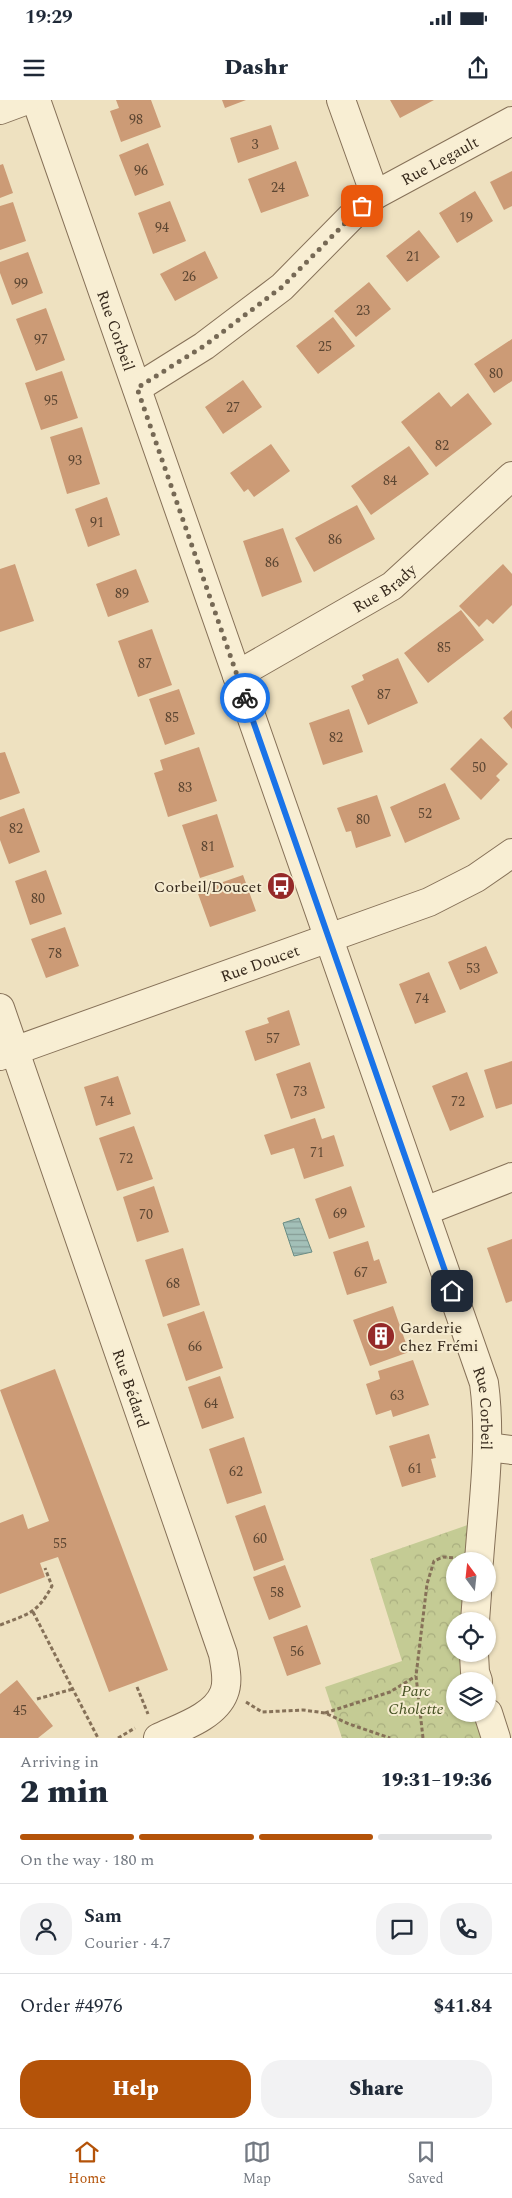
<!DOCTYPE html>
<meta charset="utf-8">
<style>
:root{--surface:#fff;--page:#f2f2f3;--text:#1f2937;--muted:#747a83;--line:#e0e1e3;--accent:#b45309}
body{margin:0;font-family:Spectral,serif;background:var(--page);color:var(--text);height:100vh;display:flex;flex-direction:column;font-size:19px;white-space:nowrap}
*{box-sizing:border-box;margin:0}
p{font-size:16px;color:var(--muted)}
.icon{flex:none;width:28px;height:28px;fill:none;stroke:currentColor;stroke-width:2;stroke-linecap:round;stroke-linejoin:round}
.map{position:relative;height:1638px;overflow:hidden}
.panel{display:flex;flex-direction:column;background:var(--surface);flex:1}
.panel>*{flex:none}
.needle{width:32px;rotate:345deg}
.tools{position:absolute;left:446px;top:1452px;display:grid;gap:10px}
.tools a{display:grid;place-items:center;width:50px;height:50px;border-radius:50%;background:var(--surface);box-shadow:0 1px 4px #0004;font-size:25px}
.pin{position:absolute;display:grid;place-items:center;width:42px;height:42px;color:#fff;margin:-21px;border-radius:10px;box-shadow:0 2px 8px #0006}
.courier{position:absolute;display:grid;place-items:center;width:50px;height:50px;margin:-25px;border:4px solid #1a73e8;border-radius:50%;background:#fff;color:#222;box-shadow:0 1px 6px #0007}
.summary em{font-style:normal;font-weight:800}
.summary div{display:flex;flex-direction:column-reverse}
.summary{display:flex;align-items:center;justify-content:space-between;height:85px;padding:0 20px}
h1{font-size:32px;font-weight:800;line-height:38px}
.bar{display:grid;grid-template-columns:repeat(4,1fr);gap:8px 5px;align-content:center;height:60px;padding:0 20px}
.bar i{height:6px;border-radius:4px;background:var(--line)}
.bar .active{background:var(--accent)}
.bar p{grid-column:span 4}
.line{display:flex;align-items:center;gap:12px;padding:0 20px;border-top:1px solid var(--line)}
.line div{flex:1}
.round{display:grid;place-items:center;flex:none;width:52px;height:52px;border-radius:20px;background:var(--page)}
.button{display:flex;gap:10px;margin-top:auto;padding:10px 20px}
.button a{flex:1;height:58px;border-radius:20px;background:var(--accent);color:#fff;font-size:20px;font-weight:800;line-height:58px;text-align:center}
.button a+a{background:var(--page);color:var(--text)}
.status{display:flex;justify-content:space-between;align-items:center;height:35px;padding:0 25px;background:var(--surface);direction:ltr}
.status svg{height:14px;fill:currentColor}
header{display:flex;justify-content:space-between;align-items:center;height:65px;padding:0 20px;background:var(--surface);font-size:22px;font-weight:800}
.tabs{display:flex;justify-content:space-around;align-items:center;height:70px;border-top:1px solid var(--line);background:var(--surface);font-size:14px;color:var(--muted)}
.tabs a{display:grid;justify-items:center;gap:2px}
.tabs .active{color:var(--accent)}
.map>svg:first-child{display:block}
.park{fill:url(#park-crowns)}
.water{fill:url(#water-rules);stroke:#6a8d85}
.building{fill:#cc9b76}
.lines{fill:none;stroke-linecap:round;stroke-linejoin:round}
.minor-casing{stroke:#867158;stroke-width:30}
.path{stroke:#867158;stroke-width:3;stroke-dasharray:4 2.5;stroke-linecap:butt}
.minor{stroke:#f8eed3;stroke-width:28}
.done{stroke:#766955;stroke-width:5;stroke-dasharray:0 9}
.route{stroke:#1a73e8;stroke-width:6}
.labels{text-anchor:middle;stroke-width:4;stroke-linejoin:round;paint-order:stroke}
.number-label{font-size:14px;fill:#5c4632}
.street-label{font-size:16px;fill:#36291c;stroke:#f5ebcf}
.poi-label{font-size:16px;fill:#36291c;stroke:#f5ebcf;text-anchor:end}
.park-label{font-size:16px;font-style:italic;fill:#465223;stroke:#f5ebcf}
</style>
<div class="status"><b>19:29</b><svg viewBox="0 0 49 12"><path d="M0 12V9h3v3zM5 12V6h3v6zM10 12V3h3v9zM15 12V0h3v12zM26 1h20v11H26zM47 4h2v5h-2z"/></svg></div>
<header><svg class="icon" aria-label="menu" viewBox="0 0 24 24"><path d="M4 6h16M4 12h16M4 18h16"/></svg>Dashr<svg class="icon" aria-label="share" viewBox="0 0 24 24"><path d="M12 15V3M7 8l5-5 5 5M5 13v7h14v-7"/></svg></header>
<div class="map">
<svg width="512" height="1638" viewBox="0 0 512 1638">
<defs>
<pattern id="park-crowns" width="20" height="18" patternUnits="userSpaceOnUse" patternTransform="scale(1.25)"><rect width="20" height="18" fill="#c4cb94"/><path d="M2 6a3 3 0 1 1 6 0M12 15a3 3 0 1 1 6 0" fill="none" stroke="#a9ae7f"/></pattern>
<pattern id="water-rules" width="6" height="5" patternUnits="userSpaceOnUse" patternTransform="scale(1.25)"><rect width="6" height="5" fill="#a3c0b8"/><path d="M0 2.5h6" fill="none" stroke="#869c95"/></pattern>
</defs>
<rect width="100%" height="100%" fill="#eee1c0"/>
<path class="park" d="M482,1420L479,1461H455V1494H477L475,1521H455V1554H474L478,1581H455V1614H488L496,1638H342L325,1587L402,1561L370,1459Z"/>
<path class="water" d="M299,1118L312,1152L294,1156L283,1123Z"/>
<path class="building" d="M116,0H151L161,27L121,42L110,11L119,8Z
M222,0H246L225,8Z
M390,0H434L400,18Z
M271,25L279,49L238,63L230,38Z
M148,43L164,85L135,96L119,55Z
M296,61L309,96L261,113L248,79Z
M3,64L13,93L0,98V65Z
M512,71V106L504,110L490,82Z
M475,91L493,121L457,143L439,113Z
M170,101L186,141L153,154L138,113Z
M13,102L26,141L0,150V106Z
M419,130L440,157L407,182L386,156Z
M205,151L218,178L175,201L160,174Z
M28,152L43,193L12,205L0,173V162Z
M369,182L391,209L356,237L334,211Z
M46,208L65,260L36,271L16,219Z
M333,217L355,246L318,274L296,246Z
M512,239V281L494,293L474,264Z
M62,271L78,318L41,330L25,283Z
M243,280L262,307L223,334L205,307Z
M439,292L451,307L468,293L492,324L436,367L401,322Z
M82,327L100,384L67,394L50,337Z
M271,344L290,371L254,397L248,389L244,392L230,373Z
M409,346L429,374L371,415L351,386Z
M107,397L120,435L88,447L75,409Z
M357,405L375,439L314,472L295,438Z
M283,428L302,482L262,497L243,441Z
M15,464L34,521L0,532V469Z
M503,464L512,474V505L493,524L487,519L479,527L459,506Z
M136,469L149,502L108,517L96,484Z
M461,510L484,540L428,583L404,553Z
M152,529L172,585L138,597L118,541Z
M398,558L418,603L368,625L351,586L364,580L362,575Z
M179,589L195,634L165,645L149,599Z
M349,609L363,652L323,665L309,623Z
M512,610V629L503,618Z
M481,638L508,664L496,676L500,680L481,700L450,669Z
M199,647L217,701L168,717L154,673L163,670L160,660Z
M5,652L20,693L0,700V653Z
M445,683L460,719L405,743L390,707Z
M377,695L391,736L356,748L351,731L346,732L337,708Z
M24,708L40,752L9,764L0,740V717Z
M217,714L234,767L200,778L182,725Z
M46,770L62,814L30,825L15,781Z
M243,775L256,811L210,827L197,791Z
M65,827L79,866L46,878L31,839Z
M486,846L498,873L460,890L448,862Z
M429,872L446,912L415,924L399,884Z
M289,910L300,945L255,961L245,931L269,923L267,918Z
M512,961V1004L496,1009L484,970Z
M310,962L325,1008L291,1019L276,974Z
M467,972L484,1017L450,1031L432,986Z
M118,976L131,1014L96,1026L84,987Z
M315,1018L322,1039L334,1035L344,1066L304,1079L294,1048L271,1055L264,1035Z
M134,1026L153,1079L117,1091L99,1038Z
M154,1086L169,1132L137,1142L123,1097Z
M351,1086L365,1127L329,1139L315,1099Z
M512,1139V1201L506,1203L487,1148Z
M368,1141L374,1161L379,1159L387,1183L347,1195L333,1152Z
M183,1148L200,1205L163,1217L145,1160Z
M393,1206L409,1252L370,1266L353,1220Z
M204,1211L223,1268L186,1281L167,1224Z
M413,1260L429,1305L393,1317L391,1310L376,1315L366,1284L380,1279L378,1271Z
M55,1269L168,1570L109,1592L58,1457L40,1463L45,1477L0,1494V1423L23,1414L28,1429L49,1421L0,1290Z
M220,1276L234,1318L202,1329L188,1287Z
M429,1334L436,1358L431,1359L436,1377L402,1387L389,1346Z
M244,1337L262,1393L227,1404L209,1349Z
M265,1405L284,1460L254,1471L235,1416Z
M285,1465L301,1507L269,1520L253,1477Z
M307,1525L321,1564L287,1576L273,1537Z
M17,1580L53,1626L38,1638H0V1594Z"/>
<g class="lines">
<defs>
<g id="minor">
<path id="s1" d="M36,0L484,1283C492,1342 483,1403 479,1461"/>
<path d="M341,0L375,95"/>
<path d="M0,10L27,0"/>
<path id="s2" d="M137,288L204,246L282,187L350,118L375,95L512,21"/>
<path id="s3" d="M237,575L392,486L512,376"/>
<path id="s4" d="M0,908L223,1554C225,1566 229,1581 224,1593C215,1617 179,1628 158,1638"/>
<path id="s5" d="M0,956L429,802L476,778L512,753"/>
<path d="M425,1111L512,1077"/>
<path d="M487,1347L512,1350"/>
<path d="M475,1521L477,1494"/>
<path d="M474,1554L475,1572L478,1581"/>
<path d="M488,1613L496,1638"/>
</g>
</defs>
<use href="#minor" class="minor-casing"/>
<path class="path" d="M33,1512L98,1638
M0,1525C28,1514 37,1514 52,1486L45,1468
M137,1587L148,1614
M37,1599L73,1589
M246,1602L262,1612L303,1610L325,1613L349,1624L390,1638
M325,1613L390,1592L416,1576
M118,1638L135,1628
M423,1638L416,1576L427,1484L434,1461L443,1457L456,1458"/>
<use href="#minor" class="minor"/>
</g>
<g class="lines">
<path class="done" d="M245,598L137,288L204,246L282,187L362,106"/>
<path class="route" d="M245,598L452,1191"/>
</g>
<defs>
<symbol id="bus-disc" viewBox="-11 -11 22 22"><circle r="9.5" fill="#952928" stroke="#f5ebcf"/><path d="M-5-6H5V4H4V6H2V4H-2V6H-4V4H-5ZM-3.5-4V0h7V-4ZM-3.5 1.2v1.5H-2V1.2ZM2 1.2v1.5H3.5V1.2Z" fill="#fff"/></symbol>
<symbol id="building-disc" viewBox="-11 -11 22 22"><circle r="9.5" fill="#952928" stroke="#f5ebcf"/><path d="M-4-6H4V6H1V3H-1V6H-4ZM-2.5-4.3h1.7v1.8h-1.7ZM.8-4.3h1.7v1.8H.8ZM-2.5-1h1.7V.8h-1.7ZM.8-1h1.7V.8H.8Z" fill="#fff"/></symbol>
</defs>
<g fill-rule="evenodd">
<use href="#bus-disc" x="265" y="770" width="32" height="32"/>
<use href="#building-disc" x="365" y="1220" width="32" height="32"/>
</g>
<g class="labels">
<g class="number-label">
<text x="136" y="24">98</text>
<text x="255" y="49">3</text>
<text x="141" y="75">96</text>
<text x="278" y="92">24</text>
<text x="466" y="122">19</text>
<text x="162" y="132">94</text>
<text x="413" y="161">21</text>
<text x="189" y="181">26</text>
<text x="21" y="188">99</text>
<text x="363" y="215">23</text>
<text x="41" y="244">97</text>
<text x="325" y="251">25</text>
<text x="496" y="278">80</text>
<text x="51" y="305">95</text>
<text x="233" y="312">27</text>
<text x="442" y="350">82</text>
<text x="75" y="365">93</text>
<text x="390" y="385">84</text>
<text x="97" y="427">91</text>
<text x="335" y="444">86</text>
<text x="272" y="467">86</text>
<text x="122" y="498">89</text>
<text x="444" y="552">85</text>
<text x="145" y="568">87</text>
<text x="384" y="599">87</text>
<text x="172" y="622">85</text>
<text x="336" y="642">82</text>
<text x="479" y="672">50</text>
<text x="185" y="692">83</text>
<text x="425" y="718">52</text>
<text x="363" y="724">80</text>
<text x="16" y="733">82</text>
<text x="208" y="751">81</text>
<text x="38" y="803">80</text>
<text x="55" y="858">78</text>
<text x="473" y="873">53</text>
<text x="422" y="903">74</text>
<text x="273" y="943">57</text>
<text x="300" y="996">73</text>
<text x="107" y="1006">74</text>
<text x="458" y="1006">72</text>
<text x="317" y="1057">71</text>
<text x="126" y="1063">72</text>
<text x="340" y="1118">69</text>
<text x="146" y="1119">70</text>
<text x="361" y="1177">67</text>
<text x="173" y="1188">68</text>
<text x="195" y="1251">66</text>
<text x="397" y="1300">63</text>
<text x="211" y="1308">64</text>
<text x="415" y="1373">61</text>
<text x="236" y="1376">62</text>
<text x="260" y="1443">60</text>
<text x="60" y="1448">55</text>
<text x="277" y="1497">58</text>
<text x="297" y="1556">56</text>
<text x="20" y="1615">45</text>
</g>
<g class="street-label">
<text dy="6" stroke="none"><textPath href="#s2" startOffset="381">Rue Legault</textPath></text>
<text dy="6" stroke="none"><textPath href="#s1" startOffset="244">Rue Corbeil</textPath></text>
<text dy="6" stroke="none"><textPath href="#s3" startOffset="171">Rue Brady</textPath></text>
<text dy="6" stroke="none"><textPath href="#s5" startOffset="276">Rue Doucet</textPath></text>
<text dy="6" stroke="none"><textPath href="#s4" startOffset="402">Rue Bédard</textPath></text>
<text dy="6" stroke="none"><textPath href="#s1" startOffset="1384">Rue Corbeil</textPath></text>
</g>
<g class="poi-label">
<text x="262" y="792">Corbeil/Doucet</text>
<text x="400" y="1233" text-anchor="start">Garderie<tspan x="400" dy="18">chez Frémi</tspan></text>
</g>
<g class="park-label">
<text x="416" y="1596">Parc<tspan x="416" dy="18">Cholette</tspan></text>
</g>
</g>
</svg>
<div class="tools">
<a><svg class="needle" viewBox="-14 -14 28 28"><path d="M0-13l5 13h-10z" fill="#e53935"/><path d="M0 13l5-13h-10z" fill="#747a83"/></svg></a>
<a><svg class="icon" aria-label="locate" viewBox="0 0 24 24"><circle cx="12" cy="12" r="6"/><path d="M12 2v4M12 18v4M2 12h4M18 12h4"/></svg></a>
<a><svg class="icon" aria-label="layers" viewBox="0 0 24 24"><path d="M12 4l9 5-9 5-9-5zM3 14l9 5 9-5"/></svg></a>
</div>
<div class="pin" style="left:362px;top:106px;background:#ea580c"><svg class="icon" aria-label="bag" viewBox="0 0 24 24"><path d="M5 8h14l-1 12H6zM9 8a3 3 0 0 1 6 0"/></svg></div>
<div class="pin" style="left:452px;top:1191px;background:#1f2937"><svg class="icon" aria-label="home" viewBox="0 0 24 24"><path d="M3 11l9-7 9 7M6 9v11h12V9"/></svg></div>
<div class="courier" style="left:245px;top:598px"><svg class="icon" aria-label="bike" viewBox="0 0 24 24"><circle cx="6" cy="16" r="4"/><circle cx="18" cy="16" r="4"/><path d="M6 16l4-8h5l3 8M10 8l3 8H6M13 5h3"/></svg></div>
</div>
<section class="panel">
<div class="summary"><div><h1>2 min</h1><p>Arriving in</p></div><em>19:31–19:36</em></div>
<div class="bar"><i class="active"></i><i class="active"></i><i class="active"></i><i></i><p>On the way · 180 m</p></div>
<div class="line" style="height:90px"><a class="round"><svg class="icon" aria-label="person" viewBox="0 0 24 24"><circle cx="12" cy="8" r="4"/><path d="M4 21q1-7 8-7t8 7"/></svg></a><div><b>Sam</b><p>Courier · 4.7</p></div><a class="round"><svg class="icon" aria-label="chat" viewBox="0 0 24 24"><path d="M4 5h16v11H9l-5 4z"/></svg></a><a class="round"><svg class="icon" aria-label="phone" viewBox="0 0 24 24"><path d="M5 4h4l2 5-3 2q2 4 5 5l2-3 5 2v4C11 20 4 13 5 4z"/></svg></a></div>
<div class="line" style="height:65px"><div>Order #4976</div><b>$41.84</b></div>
<div class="button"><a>Help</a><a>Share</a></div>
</section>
<nav class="tabs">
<a class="active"><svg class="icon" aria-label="home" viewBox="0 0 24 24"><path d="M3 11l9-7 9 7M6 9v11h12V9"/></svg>Home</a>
<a><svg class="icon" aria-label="map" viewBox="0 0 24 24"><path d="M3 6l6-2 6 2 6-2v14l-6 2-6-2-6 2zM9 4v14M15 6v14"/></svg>Map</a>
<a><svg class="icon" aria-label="saved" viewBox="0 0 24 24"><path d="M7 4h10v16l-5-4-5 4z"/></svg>Saved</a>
</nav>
